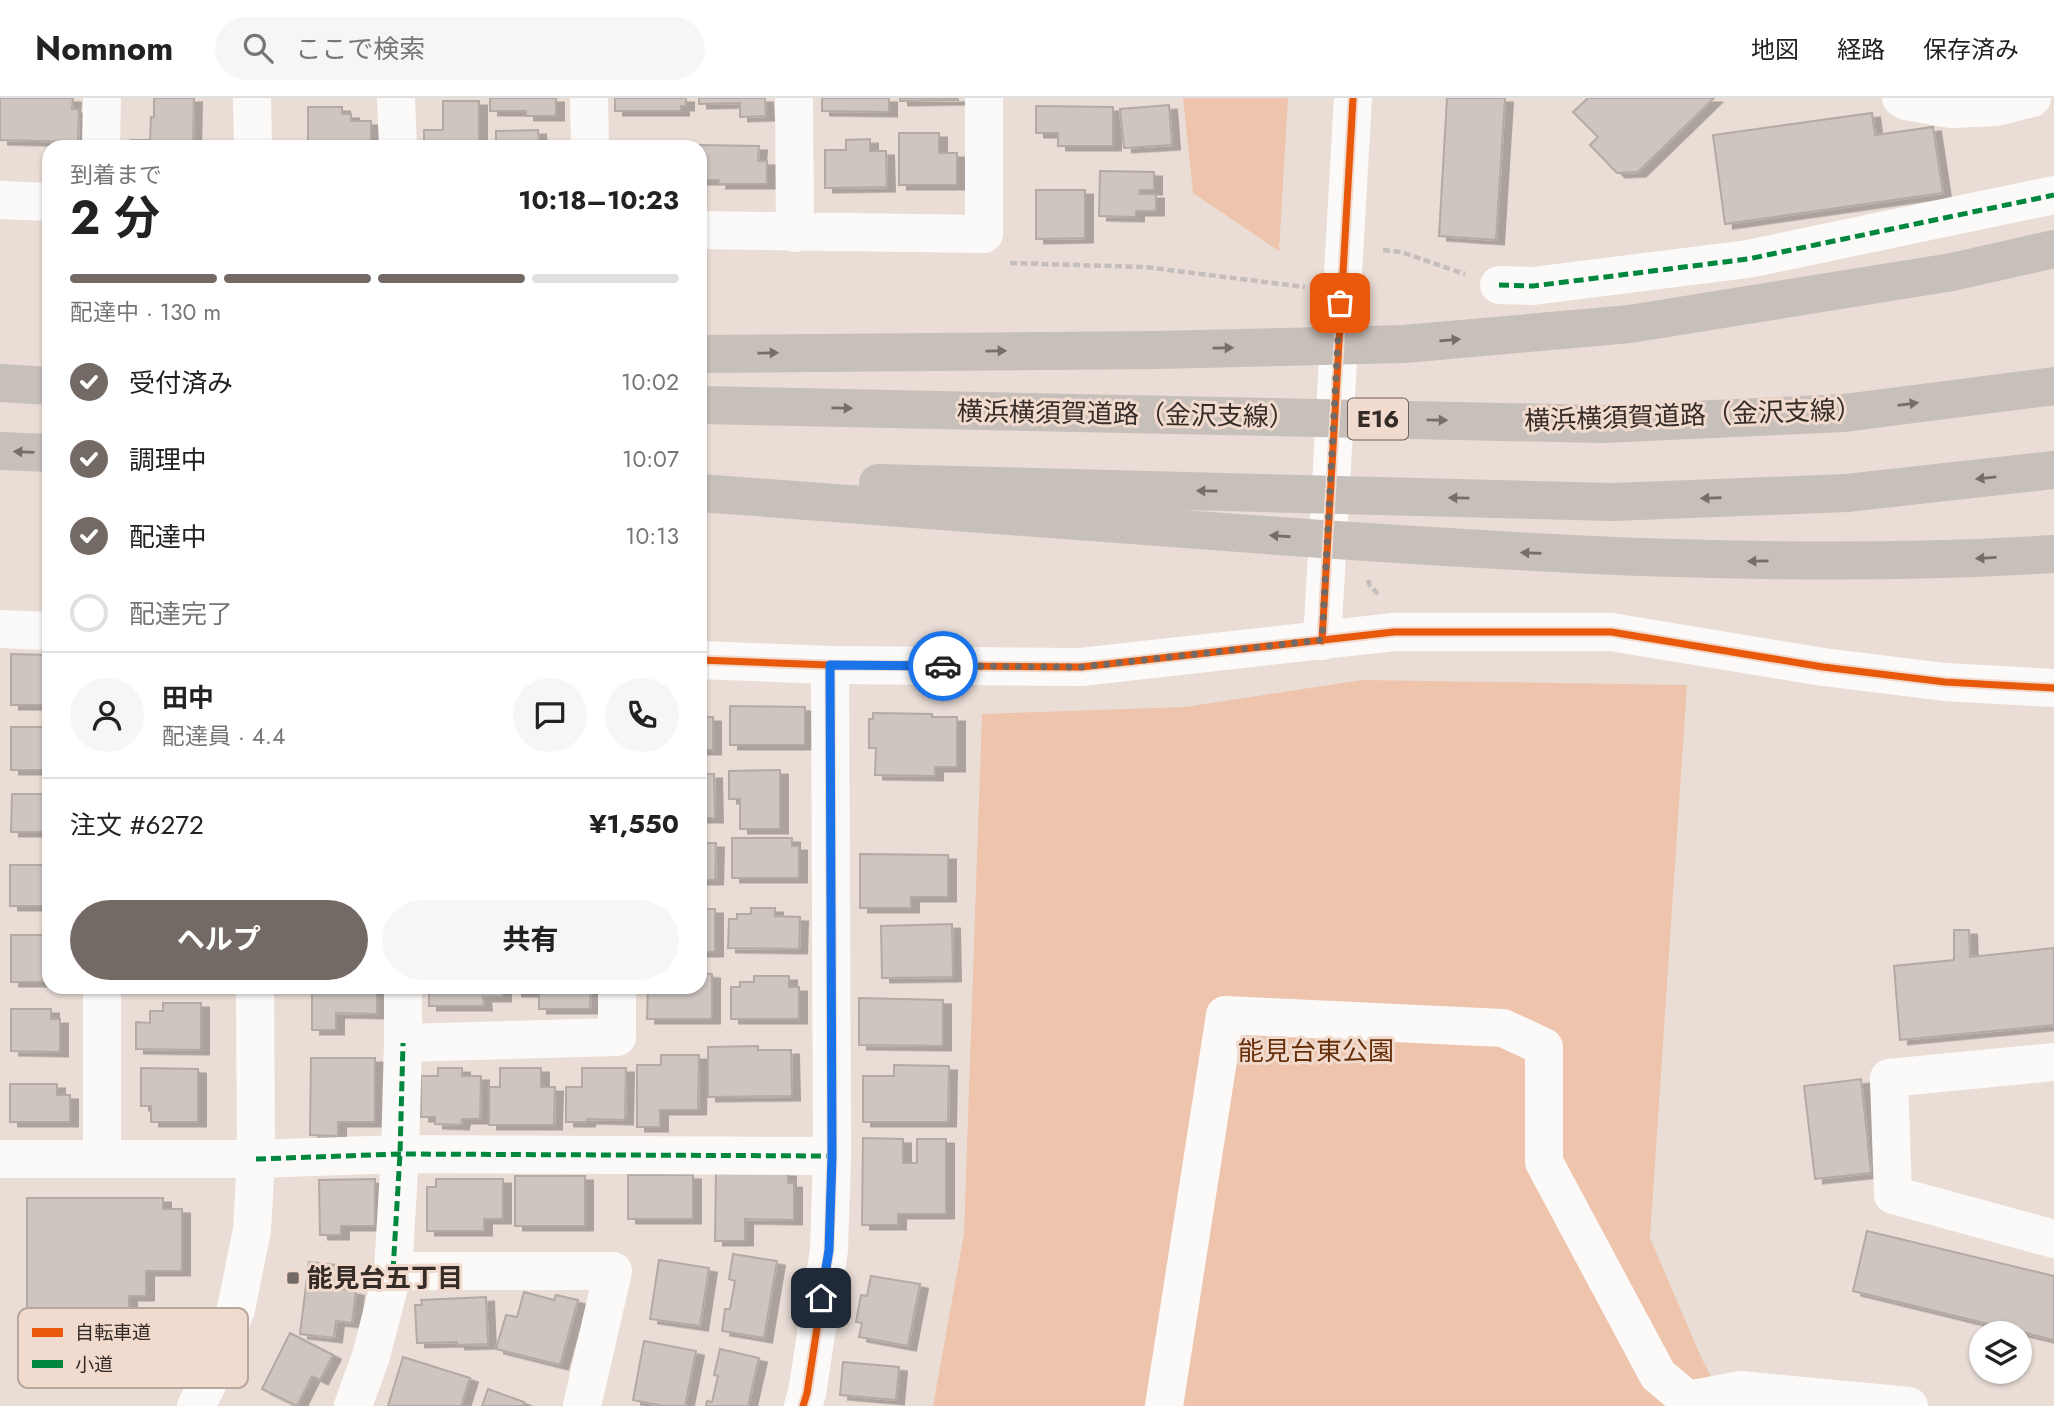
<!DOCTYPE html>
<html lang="ja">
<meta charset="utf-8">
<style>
:root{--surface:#fff;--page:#f6f6f6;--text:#222;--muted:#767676;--line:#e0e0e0;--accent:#746a65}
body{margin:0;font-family:Jost,"Noto Sans JP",sans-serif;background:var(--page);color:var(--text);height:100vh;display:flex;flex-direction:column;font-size:26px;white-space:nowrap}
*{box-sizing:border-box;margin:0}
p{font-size:23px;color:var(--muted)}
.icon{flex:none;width:38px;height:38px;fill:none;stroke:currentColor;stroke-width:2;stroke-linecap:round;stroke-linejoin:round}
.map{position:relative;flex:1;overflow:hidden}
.details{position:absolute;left:42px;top:42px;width:665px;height:854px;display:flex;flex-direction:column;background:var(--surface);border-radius:21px;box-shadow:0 2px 5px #0004}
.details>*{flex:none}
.controls{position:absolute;left:1969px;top:1223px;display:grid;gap:14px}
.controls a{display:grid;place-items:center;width:63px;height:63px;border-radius:50%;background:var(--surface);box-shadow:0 2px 5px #0004;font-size:35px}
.pin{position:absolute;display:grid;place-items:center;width:60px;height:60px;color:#fff;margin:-30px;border-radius:14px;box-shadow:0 4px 10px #0006}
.courier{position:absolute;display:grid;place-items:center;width:70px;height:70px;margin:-35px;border:5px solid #1a73e8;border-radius:50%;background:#fff;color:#222;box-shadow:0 2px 9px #0007}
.head em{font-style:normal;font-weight:700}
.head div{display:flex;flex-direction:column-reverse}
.head{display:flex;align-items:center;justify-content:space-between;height:119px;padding:0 28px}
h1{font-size:46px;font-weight:700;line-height:52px}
.bar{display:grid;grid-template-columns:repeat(4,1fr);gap:10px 7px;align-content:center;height:84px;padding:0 28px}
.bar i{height:9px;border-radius:5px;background:var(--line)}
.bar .current{background:var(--accent)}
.bar p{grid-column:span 4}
.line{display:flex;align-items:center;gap:18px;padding:0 28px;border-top:2px solid var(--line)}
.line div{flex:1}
.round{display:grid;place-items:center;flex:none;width:74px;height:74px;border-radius:37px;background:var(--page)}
ol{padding:0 28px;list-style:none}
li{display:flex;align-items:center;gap:21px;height:77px}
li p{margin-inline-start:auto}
li .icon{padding:7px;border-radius:50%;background:var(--accent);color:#fff;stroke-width:4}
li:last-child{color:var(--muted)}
li i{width:38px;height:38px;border:4px solid var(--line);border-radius:50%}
.action{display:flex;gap:14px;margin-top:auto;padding:14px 28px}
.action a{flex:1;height:80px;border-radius:42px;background:var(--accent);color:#fff;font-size:28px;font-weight:700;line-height:80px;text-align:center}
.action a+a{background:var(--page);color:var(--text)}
header{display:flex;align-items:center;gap:42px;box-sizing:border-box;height:98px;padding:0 35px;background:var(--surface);border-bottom:2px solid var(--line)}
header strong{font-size:33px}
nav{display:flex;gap:38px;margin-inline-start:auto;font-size:24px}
.search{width:490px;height:63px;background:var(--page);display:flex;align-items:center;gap:18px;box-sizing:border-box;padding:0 24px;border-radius:38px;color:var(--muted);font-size:26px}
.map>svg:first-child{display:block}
.green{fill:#eec4ad}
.building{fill:#cec5c0;stroke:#b3aaa4;stroke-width:2;filter:url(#shadow)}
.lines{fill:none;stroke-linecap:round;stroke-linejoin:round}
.path{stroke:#c4bebc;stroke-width:4.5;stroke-dasharray:7 3.5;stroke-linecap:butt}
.minor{stroke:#fcfaf9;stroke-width:38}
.highway{stroke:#c7bfba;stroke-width:38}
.quiet{stroke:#00873e;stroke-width:5;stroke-dasharray:10 5;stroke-linecap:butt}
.cycleway-casing{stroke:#f1dace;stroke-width:11}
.cycleway{stroke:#e8590c;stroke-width:7}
.oneway{fill:#776e6a}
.done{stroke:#746a65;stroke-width:7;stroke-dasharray:0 12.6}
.route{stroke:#1a73e8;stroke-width:9}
.poi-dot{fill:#746a65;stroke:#f1dace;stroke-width:2.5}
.labels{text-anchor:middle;stroke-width:6;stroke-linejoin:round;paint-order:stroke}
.shield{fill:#f1dace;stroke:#6d605a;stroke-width:2}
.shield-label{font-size:24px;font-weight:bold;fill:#352c28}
.street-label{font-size:26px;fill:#352c28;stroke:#f1dace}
.park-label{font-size:26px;fill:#67300a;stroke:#f1dace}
.poi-label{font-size:26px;font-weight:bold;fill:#352c28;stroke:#f1dace;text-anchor:start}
.key{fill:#f1dace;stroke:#b9a69c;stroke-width:2}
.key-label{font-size:19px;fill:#352c28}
</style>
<header>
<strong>Nomnom</strong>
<div class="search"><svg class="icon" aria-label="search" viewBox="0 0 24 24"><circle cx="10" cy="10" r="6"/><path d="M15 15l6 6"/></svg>ここで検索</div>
<nav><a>地図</a><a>経路</a><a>保存済み</a></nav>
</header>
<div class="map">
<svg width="2054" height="1308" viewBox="0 0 2054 1308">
<defs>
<filter id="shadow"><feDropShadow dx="8" dy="4.5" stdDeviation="0" flood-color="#0004"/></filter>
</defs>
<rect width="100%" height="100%" fill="#e9ddd6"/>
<path class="green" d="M1183,0H1288L1279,153L1193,95Z
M1362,582L1687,587L1650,1140L1701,1259L1726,1308H933L964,1136L982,616L1185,609Z"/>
<path class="building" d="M0,0H73L72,11H79L78,44L0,42Z
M154,0H194L193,49H131V42H150L151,19H154Z
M490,0H556V18H526V13H490Z
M615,0H686V8H681V13H615Z
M699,0H765L766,18L740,19V5L699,6Z
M822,0H889V14L822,13Z
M900,0H958V2L900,3Z
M1447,0H1505L1496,142L1439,138Z
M1588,0H1714L1638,74L1617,75L1590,47L1598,39L1573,14Z
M443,3H479V49H424V32H443Z
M1169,7L1172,47L1124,50L1120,11Z
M1036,8L1113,9V48H1058V35H1036Z
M308,9H342V16H351V23H371V49H308Z
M1872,15L1875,37L1933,29L1943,95L1725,126L1713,37Z
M538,32L539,44H559V49H496V33Z
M899,35H939V55H957V87H899Z
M870,41V53H886L887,89L825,90V52H846V42Z
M688,45V49H620V46Z
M700,47L759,48L758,63H767V86H718L719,82H700Z
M1100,73L1154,74V92H1140L1139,96H1156V113H1136V119L1099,118Z
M1036,92H1085V140L1036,141Z
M11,556L49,557V607H11Z
M730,608L805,609V647H730Z
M873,615L932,616V619H957V669H935V678L875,677L876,650H869V621H873Z
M700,619H713V652H700Z
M11,629H49V672H11Z
M780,672V731H740V701H729V673Z
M700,676H714L715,720H700Z
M12,696H49V734H11Z
M732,740H792V748H799V780H732Z
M700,745H716L715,782H700Z
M860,756L948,757V799H911V810H860Z
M10,767H49V808H10Z
M751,810H775V818L800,819L799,851L728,850L729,821H737V816H751Z
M700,811H715V854H700Z
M952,826L953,879L882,880L881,828Z
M1954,832H1969L1970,859L2054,850V927L1900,942L1894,868L1954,862Z
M11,837H46V856H49V884H11Z
M700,875L712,876V921H647L648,889H700Z
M754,878H789V889H799V921H731V889H740V884H754Z
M312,889H377V916L336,915V932H312Z
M429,889H503V899H483L484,908H429Z
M514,889H591L590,911H539V894H514Z
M859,900L943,902V948L859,947Z
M163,905H201V952L136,951V924L150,925V913H163Z
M11,911H51V921H60V954L11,953Z
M758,948V952H791L792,998L708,999V949Z
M661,957H699L698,1012H660V1029H637V967H661Z
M311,960H375V1024H338V1038L310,1037Z
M894,967L949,968L948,1024H863V978H894Z
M141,970L198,971V1024H151V1008H141Z
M438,970H462V978H481L480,1021H462L461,1027L435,1026V1019H421V978H438Z
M500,970H541V989H555L554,1027H489V989H500Z
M582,970H626L625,1022L587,1021V1024H566V989H582Z
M1861,981L1871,1075L1815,1081L1804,988Z
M10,986H57V997H70V1024H10Z
M863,1040L903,1041V1065H917V1041H946V1116H898V1127H862Z
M716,1073L788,1074V1085H794V1122L745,1121V1143H715Z
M628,1077H693V1121H628Z
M515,1078H585V1128H515Z
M375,1081V1128H341V1137H320L319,1082Z
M436,1081H503V1121H484V1133H427V1089H436Z
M27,1100H163V1111H182V1173H146V1198H129V1246H27Z
M1867,1133L2054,1178V1242L1853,1193Z
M733,1156L777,1163L764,1240L722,1233L725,1211H730L735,1183L729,1181Z
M659,1162L709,1170L700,1228L650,1221Z
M309,1164L346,1168L343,1191L356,1193L352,1225L336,1223L334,1240L300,1236Z
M871,1178L920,1186L908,1248L859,1239L862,1225L856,1224L861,1197L867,1198Z
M524,1194L554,1202L556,1197L578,1202L560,1267L496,1251L506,1217L517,1219Z
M486,1199L488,1246L457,1247V1244L417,1245L415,1207H422L421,1202Z
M290,1235L333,1257L320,1282L312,1278L297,1308L262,1291Z
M644,1243L696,1253L685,1308H663L633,1302Z
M720,1251L759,1260L748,1308H706L707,1303L712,1304L718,1278L714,1277Z
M403,1259L470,1280L461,1308H388Z
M843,1264L899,1269L896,1302L840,1297Z
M488,1291L524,1304L523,1308H482Z"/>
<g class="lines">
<path class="path" d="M1383,152L1401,154L1465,176
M1010,165L1145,169L1305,189
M1368,482L1370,488L1379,497"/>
<path class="minor" d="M252,0L253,49
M396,0L398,49
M589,0L590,49
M794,0L795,135
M1901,0L1906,3L1951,11L1996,9L2032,0
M101,49L102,0
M0,102L49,104
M700,132L984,136V0
M1499,187L1533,188L1748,161L2054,97
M0,531L49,533
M1322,543L1353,0
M700,562L830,567L1081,569L1394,534H1611L1823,569L1945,584L2054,590
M403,889V945L617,939V889
M2054,964L1889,980L1893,1097L2054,1141
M0,1061H256L400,1056L832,1058
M102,1061V889
M393,1173L400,1056L403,945
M196,1308L206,1289L236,1211L252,1132L256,1061L255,889
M353,1308L371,1258L393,1173H613L582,1308
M803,1308L807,1295L829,1152L832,1058L830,567
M1164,1308L1225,917L1503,930L1544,949V1064L1658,1277L1688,1302L1741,1292L1909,1308"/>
<path class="highway" d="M700,256L1157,252L1404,246L1630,226L1952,174L2054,151
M0,285L49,288
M700,307L1602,326L1844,315L2054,288
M0,353L49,355
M878,385L1613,404L1847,395L2054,372
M700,395C892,411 1085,424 1278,438C1536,456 1795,472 2054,456"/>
<path class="quiet" d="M1499,187L1533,188L1748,161L2054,97
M256,1061L400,1056L832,1058
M393,1173L400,1056L403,945"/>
<defs>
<path id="cycleway" d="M1322,543L1353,0
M700,562L830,567L1081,569L1394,534H1611L1823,569L1945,584L2054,590
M803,1308L807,1295L829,1152L832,1058L830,567"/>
</defs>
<use href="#cycleway" class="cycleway-casing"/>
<use href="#cycleway" class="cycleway"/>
</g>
<defs><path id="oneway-solid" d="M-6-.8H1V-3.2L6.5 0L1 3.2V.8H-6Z" transform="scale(1.75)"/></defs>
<g class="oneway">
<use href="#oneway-solid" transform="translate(1450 242) rotate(-5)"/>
<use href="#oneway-solid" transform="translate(1223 250) rotate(-1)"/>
<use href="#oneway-solid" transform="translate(996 253) rotate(-1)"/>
<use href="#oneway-solid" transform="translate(768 255) rotate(-1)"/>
<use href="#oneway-solid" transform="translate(1908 306) rotate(-7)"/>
<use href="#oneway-solid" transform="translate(842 310) rotate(1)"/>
<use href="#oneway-solid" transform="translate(1437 322) rotate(1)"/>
<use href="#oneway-solid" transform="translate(24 354) rotate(-178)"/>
<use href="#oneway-solid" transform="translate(1986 380) rotate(174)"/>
<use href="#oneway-solid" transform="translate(1207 393) rotate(-179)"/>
<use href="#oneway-solid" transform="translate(1459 400) rotate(-179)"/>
<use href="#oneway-solid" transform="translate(1711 400) rotate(178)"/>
<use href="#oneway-solid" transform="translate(1280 438) rotate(-176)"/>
<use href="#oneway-solid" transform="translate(1531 455) rotate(-178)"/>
<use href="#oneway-solid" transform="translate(1986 460) rotate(177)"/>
<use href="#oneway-solid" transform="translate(1758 463) rotate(179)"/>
</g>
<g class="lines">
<path class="done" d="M943,568L1081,569L1322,542L1340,205"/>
<path class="route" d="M821,1200L829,1152L832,1058L830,567L943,568"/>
</g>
<rect class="poi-dot" x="286" y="1173" width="14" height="14" rx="3.5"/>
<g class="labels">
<rect class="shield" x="1348" y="300.5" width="60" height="41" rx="5"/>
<g class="shield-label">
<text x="1378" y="329">E16</text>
</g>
<g class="street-label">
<text transform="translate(1126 316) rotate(1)" y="9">横浜横須賀道路（金沢支線）</text>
<text transform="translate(1693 317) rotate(-2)" y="9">横浜横須賀道路（金沢支線）</text>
</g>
<g class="park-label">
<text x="1316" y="962">能見台東公園</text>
</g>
<g class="poi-label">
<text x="307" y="1189">能見台五丁目</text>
</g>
</g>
<rect x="18" y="1210" width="230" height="80" rx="10" class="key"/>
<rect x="32" y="1230" width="31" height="9" fill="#e8590c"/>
<rect x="32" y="1262" width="31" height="8" fill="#00873e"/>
<g class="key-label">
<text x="75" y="1241">自転車道</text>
<text x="75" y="1273">小道</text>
</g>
</svg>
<div class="controls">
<a><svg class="icon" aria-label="layers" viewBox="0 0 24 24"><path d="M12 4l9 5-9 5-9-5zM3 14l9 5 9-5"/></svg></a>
</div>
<div class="pin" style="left:1340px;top:205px;background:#ea580c"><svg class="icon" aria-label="bag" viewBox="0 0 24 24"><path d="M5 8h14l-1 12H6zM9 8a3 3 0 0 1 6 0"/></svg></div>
<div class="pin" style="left:821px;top:1200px;background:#1f2937"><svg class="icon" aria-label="home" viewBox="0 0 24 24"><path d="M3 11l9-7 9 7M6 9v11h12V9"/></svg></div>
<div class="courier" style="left:943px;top:568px"><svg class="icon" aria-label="car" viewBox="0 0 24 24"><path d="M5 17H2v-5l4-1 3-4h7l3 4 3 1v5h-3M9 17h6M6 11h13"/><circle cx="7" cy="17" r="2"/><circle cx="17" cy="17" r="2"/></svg></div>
<section class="details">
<div class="head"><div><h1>2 分</h1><p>到着まで</p></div><em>10:18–10:23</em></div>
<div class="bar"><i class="current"></i><i class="current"></i><i class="current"></i><i></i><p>配達中 · 130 m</p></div>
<ol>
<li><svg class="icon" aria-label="check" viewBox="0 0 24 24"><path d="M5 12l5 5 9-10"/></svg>受付済み<p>10:02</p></li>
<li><svg class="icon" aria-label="check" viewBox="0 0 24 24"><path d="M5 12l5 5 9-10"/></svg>調理中<p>10:07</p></li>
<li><svg class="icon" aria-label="check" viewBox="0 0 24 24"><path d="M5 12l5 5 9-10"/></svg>配達中<p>10:13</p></li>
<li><i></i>配達完了</li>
</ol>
<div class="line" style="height:126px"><a class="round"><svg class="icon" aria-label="person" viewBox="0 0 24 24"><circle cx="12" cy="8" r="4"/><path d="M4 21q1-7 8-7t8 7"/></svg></a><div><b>田中</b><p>配達員 · 4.4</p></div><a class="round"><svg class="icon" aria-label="chat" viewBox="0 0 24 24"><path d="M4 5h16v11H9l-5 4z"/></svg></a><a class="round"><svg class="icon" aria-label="phone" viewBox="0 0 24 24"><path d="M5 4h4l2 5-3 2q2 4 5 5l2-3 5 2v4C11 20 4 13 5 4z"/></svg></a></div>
<div class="line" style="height:91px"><div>注文 #6272</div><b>¥1,550</b></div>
<div class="action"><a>ヘルプ</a><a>共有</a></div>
</section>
</div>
